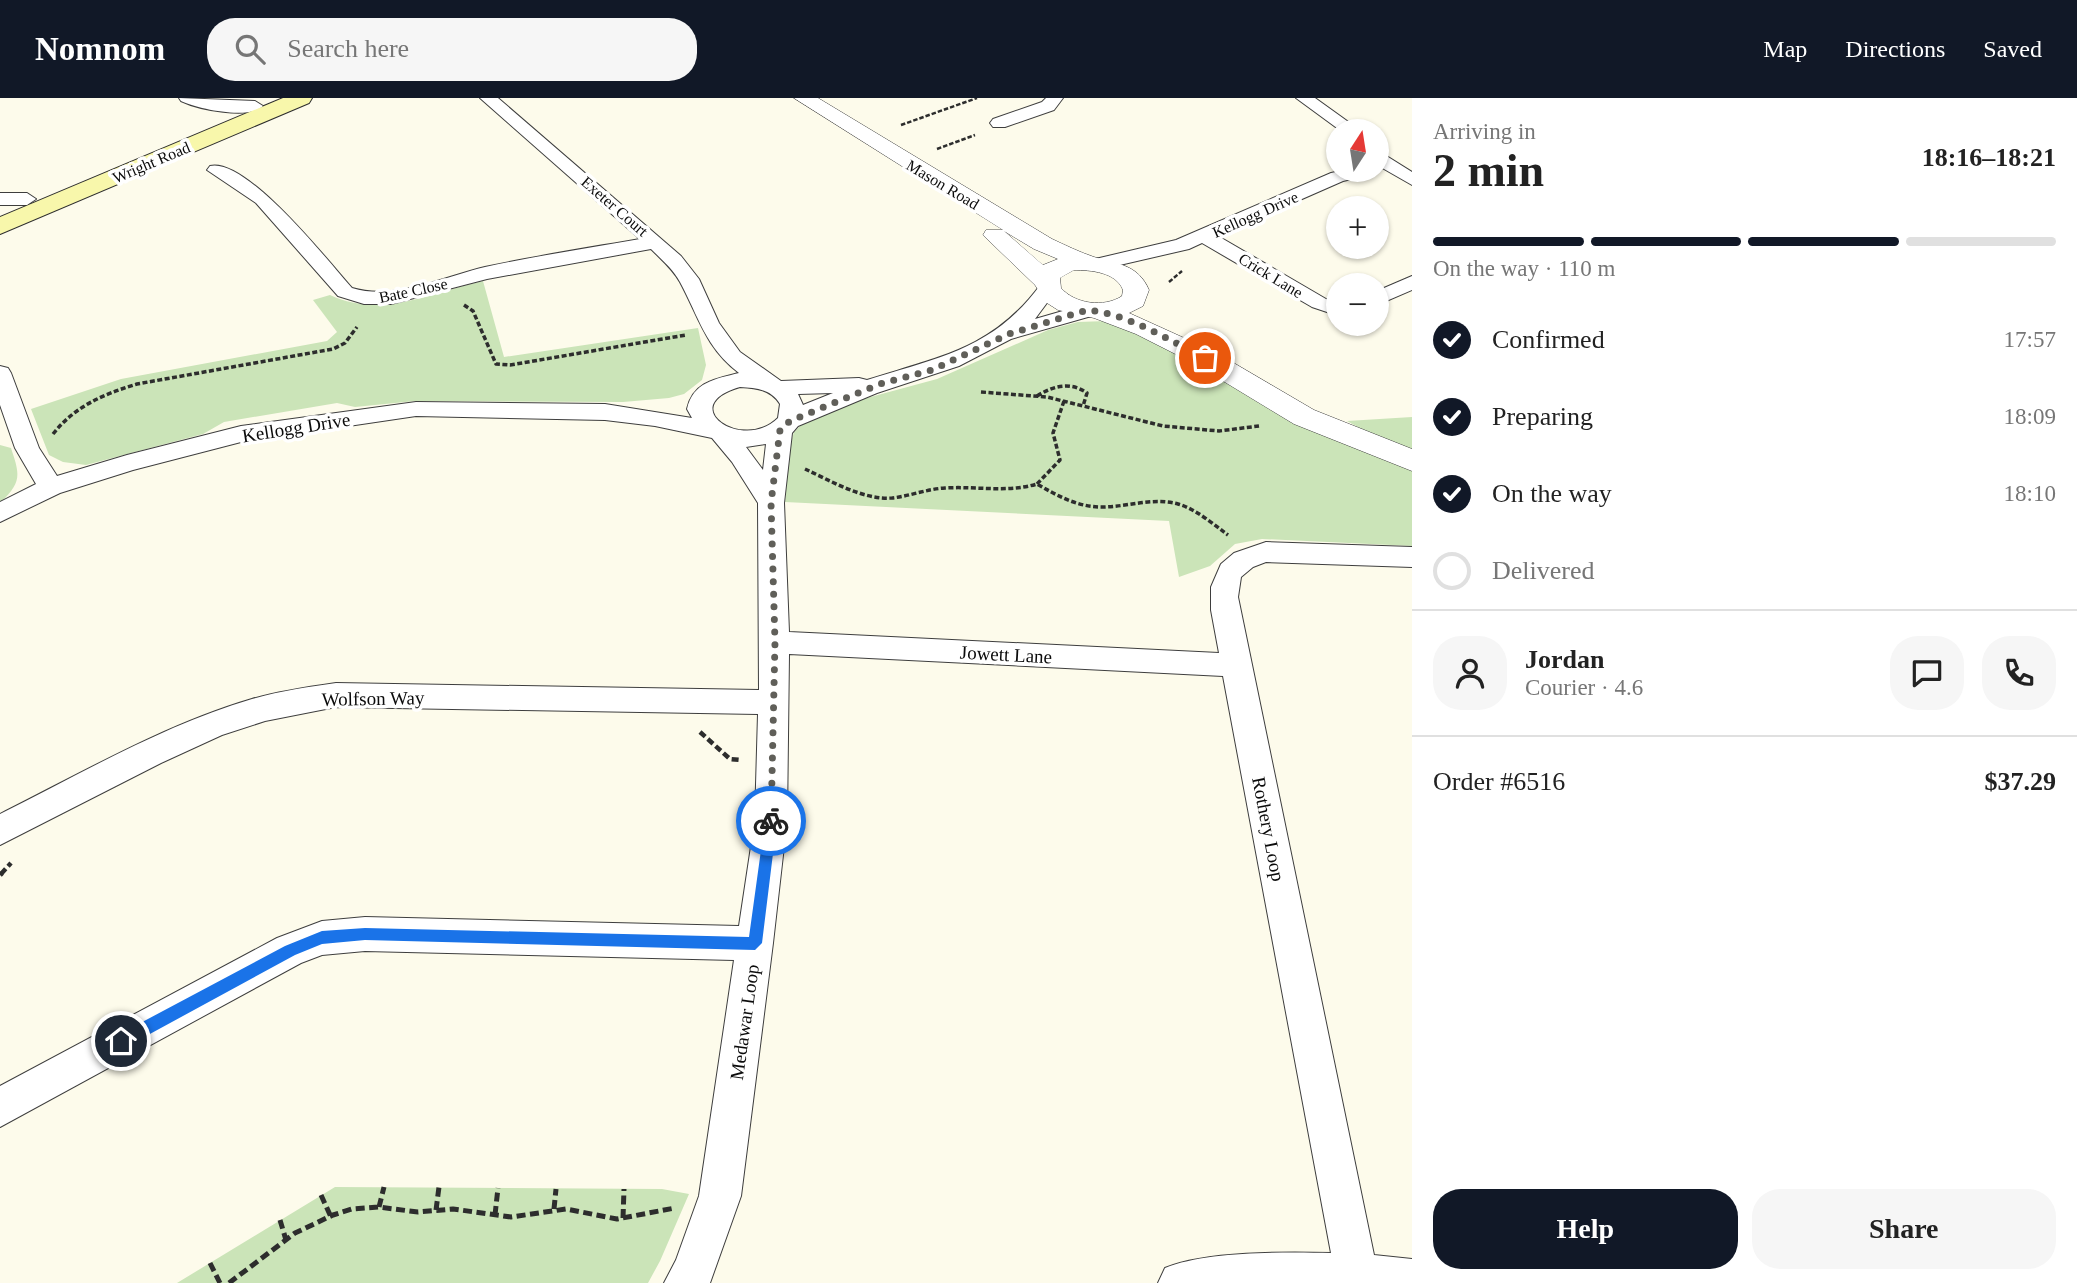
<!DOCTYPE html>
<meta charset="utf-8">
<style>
:root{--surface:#fff;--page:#f6f6f6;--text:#222;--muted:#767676;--line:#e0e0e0;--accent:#111827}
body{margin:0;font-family:"Times New Roman",serif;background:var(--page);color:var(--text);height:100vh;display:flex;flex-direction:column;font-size:26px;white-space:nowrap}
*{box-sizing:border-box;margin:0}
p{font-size:23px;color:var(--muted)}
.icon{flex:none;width:38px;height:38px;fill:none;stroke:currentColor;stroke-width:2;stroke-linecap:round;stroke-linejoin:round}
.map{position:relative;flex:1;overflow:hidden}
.side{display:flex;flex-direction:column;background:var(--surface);width:665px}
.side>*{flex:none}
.needle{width:46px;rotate:12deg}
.controls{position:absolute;left:1326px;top:21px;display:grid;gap:14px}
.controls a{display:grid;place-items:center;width:63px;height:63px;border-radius:50%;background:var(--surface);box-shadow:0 2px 5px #0004;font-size:35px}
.pin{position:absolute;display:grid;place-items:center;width:60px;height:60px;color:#fff;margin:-30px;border:4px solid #fff;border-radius:50%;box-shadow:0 2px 7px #0007}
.courier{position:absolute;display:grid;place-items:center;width:70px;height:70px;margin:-35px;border:5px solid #1a73e8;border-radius:50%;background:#fff;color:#222;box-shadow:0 2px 9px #0007}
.head em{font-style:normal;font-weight:800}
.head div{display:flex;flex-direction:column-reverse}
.head{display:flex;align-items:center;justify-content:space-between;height:119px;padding:0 21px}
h1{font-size:46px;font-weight:800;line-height:52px}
.bar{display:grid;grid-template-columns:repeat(4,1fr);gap:10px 7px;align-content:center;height:84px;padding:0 21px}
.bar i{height:9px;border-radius:5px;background:var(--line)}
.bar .selected{background:var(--accent)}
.bar p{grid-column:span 4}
.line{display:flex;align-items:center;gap:18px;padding:0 21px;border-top:2px solid var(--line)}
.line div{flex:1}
.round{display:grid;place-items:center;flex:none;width:74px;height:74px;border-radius:28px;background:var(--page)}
ol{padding:0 21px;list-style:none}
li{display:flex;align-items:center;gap:21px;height:77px}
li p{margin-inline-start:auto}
li .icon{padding:7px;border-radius:50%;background:var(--accent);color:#fff;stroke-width:4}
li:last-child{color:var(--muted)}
li i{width:38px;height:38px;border:4px solid var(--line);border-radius:50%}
.cta{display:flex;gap:14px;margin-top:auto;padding:14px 21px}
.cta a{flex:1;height:80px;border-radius:28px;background:var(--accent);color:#fff;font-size:28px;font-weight:800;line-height:80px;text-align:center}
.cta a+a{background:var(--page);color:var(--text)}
header{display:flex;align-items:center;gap:42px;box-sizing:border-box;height:98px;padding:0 35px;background:var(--accent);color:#fff}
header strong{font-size:33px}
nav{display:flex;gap:38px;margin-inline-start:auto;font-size:24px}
.search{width:490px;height:63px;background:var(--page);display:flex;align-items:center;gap:18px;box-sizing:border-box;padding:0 24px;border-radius:28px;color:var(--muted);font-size:26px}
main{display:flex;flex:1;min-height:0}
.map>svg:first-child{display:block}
.green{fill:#cbe4b8}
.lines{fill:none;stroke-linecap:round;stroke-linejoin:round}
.minor-casing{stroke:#3e3e3e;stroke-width:2}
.tertiary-casing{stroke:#3e3e3e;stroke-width:1}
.secondary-casing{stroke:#2d2d2d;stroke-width:2}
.path-far3{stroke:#2d2d2d;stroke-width:2.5;stroke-dasharray:4.5 2;stroke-linecap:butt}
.path-far2{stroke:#2d2d2d;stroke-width:3.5;stroke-dasharray:5 2.5;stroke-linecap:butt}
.path-far1{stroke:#2d2d2d;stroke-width:4.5;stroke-dasharray:7 3.5;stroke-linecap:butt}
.path{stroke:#2d2d2d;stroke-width:5;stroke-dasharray:9 4.5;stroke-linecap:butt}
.minor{fill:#fff;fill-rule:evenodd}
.tertiary{fill:#fff;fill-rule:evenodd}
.secondary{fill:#f8f7ab;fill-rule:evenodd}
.route{fill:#1a73e8}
.done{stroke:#605f59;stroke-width:7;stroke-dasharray:0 12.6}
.labels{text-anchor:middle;stroke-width:7;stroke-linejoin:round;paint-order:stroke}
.far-street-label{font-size:16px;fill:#0b0b0b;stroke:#fff}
.street-label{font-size:19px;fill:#0b0b0b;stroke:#fff}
</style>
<header>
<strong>Nomnom</strong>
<div class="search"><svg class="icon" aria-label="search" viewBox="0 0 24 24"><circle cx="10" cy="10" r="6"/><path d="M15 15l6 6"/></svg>Search here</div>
<nav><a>Map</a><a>Directions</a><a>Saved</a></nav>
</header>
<main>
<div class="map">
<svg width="1412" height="1185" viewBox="0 0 1412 1185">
<rect width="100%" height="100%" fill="#fdfbeb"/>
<path class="green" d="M483,183L504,259L698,230L706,267L702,282L684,296L669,300L623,304L415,303L355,309L337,305L224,324L203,336L86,367L63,364L49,357L31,311L121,281L327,243L337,234L313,202L330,197C381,221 430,195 483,183Z
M1107,223L1176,254L1276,314L1412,372V448L1262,441L1235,446L1210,468L1179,479L1169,423L785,404L790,347L794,334L802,326L852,304L937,281L1048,232L1078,224Z
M1412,319V355L1379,341L1347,323Z
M0,347L11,350C20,377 22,384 0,405Z
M335,1089L662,1091L689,1096L660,1163L648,1185H177Z"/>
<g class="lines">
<defs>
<path id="minor" d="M179,0L255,3L263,8C249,22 198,11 181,3Z
M480,0H498L681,158L699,181L719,225L740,254L781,283L859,280L867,282C939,259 994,251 1041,186H1055L1058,190L1035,221L1087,206L1095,207L1098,212L1095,217L1011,241L959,268L877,295L798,328L792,335L784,405L789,534L1219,555L1211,512V489L1221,466L1234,455L1266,444L1412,449V469L1266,464L1253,469L1241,479L1238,499L1374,1157L1412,1161V1185H1158L1165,1170C1206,1153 1285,1154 1331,1155L1223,578L789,556L787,722L773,845L741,1098L710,1185H664L676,1162L699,1098L734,862L365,853L322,857L301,865L0,1029V988L277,840L322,823L365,819L739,828L755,722L758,616L336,609L265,623L222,637L161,665L0,747V716C82,675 164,627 252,601C280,593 308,589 336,585L759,592L758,405L732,364L712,340L655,328L605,322L416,318L241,344L133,372L60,395L0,424V404L36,386L15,350L0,307V268L8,270L11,275L39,350L57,378L127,357L241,328L416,304L605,306L692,320L687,311C693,284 715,281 739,275C705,249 699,219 680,184C673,171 661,161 651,151L487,181L391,206H364L338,198L256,105L207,72L210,68C246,59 328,163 352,190C395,203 443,179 485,169C536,158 588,150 640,141ZM740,289C756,290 771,291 780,306L778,320C743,355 674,308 740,289ZM833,295L803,307L798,296ZM766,346L763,372L746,349Z
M1046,0H1063L1054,12L1005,29H993L990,25L993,21L1042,4Z
M1296,0H1315L1361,33H1341Z
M1377,52L1412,74V87L1377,67Z
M1345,72H1376L1373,76L1343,83L1218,138L1326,201L1339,205V218L1312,209L1202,145L1189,151L1098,172L1091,170L1088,166L1091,162L1176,142L1331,75Z
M0,95H27L36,101L27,107H0Z
M1412,178V192L1377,207V193Z"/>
<path id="tertiary" d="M794,0H818L1052,141C1065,147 1079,154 1094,159C1117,166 1138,166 1149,192L1143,208L1129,215L1215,254L1314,312L1412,351V373L1294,326L1195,266L1136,236L1094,220L1058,212L1047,205L1035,187L983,137L986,132H1003ZM1004,133L1034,151L1058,161L1043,167ZM1074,172C1091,172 1116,174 1123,192L1122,198C1104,210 1075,206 1061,190L1060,180Z"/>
<path id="secondary" d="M283,0H312L309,5L0,136V119Z"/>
</defs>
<use href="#minor" class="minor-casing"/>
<use href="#tertiary" class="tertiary-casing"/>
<use href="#secondary" class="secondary-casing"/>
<path class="path-far3" d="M901,27L977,0
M937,51L975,37
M1169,184L1182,173"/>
<path class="path-far2" d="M464,207L473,213L496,266L510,267L686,237
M981,294L1047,299L1163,328L1219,333L1259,328
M1037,298C1053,288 1070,283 1087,295L1083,308
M53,336C75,308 104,296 137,286L333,251L345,245L357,229
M805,371C831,383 863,402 892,400C910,398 927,391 945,390C977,388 1006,395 1037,386C1058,398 1077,409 1102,409C1128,409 1152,399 1178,406C1196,411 1213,426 1228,437
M1037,386L1060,362L1053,335L1064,303"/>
<path class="path-far1" d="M700,634L730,661L740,662
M1,776L11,765"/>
<path class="path" d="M0,777L2,775
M321,1097L331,1119
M379,1109L384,1089
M554,1111L556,1091
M436,1112L439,1089
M495,1117L498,1090
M623,1120L624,1091
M280,1122L286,1142
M210,1165L220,1185
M229,1185L295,1135L333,1117L352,1111L378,1109L418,1114L453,1111L511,1119L566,1111L617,1121L675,1110"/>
<use href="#minor" class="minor"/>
<use href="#tertiary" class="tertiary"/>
<use href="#secondary" class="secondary"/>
</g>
<path class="route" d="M771,717L777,723L762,845L755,852L365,842L322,846L295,857L126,949L121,951L116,949L114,943L116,938L285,848L322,833L365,830L749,839L765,723Z"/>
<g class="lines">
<path class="done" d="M771,723L775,544L771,405L780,332L790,323L880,286L932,272L1009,236L1087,212C1129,216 1168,242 1205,260"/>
</g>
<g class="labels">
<g class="far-street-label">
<text transform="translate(151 64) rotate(-23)" y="6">Wright Road</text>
<text transform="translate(943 86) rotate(31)" y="6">Mason Road</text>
<text transform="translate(615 108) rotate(41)" y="6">Exeter Court</text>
<text transform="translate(1255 116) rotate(-24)" y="6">Kellogg Drive</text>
<text transform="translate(1271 177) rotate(31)" y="6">Crick Lane</text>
<text transform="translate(413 192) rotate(-12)" y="6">Bate Close</text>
</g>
<g class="street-label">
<text transform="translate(296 329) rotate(-9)" y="7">Kellogg Drive</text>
<text transform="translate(1006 556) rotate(3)" y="7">Jowett Lane</text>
<text transform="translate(373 600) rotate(-1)" y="7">Wolfson Way</text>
<text transform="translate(1269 731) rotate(79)" y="7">Rothery Loop</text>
<text transform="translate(744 924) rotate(-82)" y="7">Medawar Loop</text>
</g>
</g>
</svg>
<div class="controls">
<a><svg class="needle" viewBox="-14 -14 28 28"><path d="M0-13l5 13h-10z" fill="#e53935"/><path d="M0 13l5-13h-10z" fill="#767676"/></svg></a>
<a>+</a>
<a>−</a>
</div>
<div class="pin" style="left:1205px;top:260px;background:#ea580c"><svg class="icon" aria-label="bag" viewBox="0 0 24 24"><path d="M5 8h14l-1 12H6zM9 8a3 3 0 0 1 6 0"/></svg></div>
<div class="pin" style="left:121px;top:943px;background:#1f2937"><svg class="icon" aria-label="home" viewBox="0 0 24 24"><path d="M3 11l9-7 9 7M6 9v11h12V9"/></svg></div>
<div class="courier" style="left:771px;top:723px"><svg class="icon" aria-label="bike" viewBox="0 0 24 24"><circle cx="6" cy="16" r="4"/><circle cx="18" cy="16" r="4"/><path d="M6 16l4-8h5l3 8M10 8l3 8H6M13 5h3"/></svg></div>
</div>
<section class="side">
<div class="head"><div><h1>2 min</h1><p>Arriving in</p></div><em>18:16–18:21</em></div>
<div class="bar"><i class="selected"></i><i class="selected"></i><i class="selected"></i><i></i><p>On the way · 110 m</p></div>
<ol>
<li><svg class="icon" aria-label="check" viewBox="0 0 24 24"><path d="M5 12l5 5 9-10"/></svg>Confirmed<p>17:57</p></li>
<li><svg class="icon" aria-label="check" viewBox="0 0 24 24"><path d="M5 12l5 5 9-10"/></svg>Preparing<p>18:09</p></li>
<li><svg class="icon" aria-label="check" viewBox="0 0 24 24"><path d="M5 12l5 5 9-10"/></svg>On the way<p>18:10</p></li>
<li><i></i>Delivered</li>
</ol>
<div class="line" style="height:126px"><a class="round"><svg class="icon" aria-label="person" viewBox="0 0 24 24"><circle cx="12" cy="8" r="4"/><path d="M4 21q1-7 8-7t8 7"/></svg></a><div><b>Jordan</b><p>Courier · 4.6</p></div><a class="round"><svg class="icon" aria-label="chat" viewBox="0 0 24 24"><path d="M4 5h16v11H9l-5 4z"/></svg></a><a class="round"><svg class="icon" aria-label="phone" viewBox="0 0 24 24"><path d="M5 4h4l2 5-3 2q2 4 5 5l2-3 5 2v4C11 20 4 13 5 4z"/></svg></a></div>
<div class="line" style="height:91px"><div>Order #6516</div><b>$37.29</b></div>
<div class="cta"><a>Help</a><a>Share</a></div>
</section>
</main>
